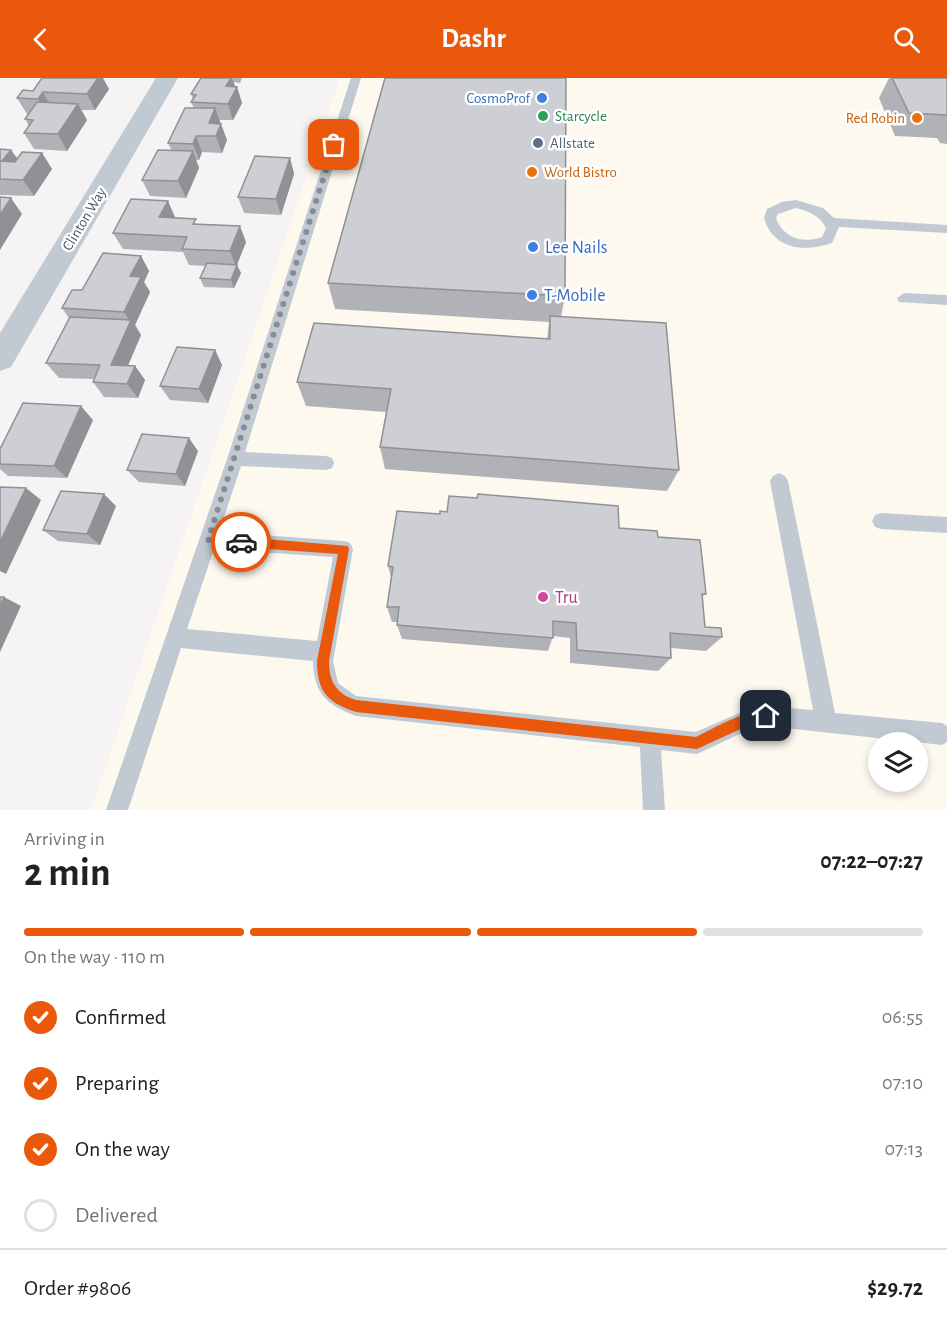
<!DOCTYPE html>
<meta charset="utf-8">
<style>
:root{--surface:#fff;--page:#f6f6f6;--text:#202124;--muted:#757577;--line:#e0e0e0;--accent:#ea580c}
body{margin:0;font-family:"Alegreya Sans",sans-serif;background:var(--page);color:var(--text);height:100vh;display:flex;flex-direction:column;font-size:22px;white-space:nowrap}
*{box-sizing:border-box;margin:0}
p{font-size:20px;color:var(--muted)}
.icon{flex:none;width:33px;height:33px;fill:none;stroke:currentColor;stroke-width:2;stroke-linecap:round;stroke-linejoin:round}
.map{position:relative;height:732px;overflow:hidden}
.sheet{display:flex;flex-direction:column;background:var(--surface);flex:1}
.sheet>*{flex:none}
.buttons{position:absolute;left:868px;top:654px;display:grid;gap:12px}
.buttons a{display:grid;place-items:center;width:60px;height:60px;border-radius:50%;background:var(--surface);box-shadow:0 3px 9px #0003;font-size:30px}
.pin{position:absolute;display:grid;place-items:center;width:51px;height:51px;color:#fff;margin:-26px;border-radius:12px;box-shadow:0 3px 9px #0006}
.courier{position:absolute;display:grid;place-items:center;width:60px;height:60px;margin:-30px;border:4px solid #ea580c;border-radius:50%;background:#fff;color:#222;box-shadow:0 2px 8px #0007}
.overview em{font-style:normal;font-weight:700}
.overview div{display:flex;flex-direction:column-reverse}
.overview{display:flex;align-items:center;justify-content:space-between;height:102px;padding:0 24px}
h1{font-size:39px;font-weight:700;line-height:45px}
.bar{display:grid;grid-template-columns:repeat(4,1fr);gap:9px 6px;align-content:center;height:72px;padding:0 24px}
.bar i{height:8px;border-radius:4px;background:var(--line)}
.bar .on{background:var(--accent)}
.bar p{grid-column:span 4}
.line{display:flex;align-items:center;gap:15px;padding:0 24px;border-top:2px solid var(--line)}
.line div{flex:1}
ol{padding:0 24px;list-style:none}
li{display:flex;align-items:center;gap:18px;height:66px}
li p{margin-inline-start:auto}
li .icon{padding:6px;border-radius:50%;background:var(--accent);color:#fff;stroke-width:4}
li:last-child{color:var(--muted)}
li i{width:33px;height:33px;border:3px solid var(--line);border-radius:50%}
header{display:flex;justify-content:space-between;align-items:center;height:78px;padding:0 24px;background:var(--accent);color:#fff;font-size:27px;font-weight:700}
.map>svg:first-child{display:block}
.commercial{fill:#fdf9ef;fill-rule:evenodd}
.lines{fill:none;stroke-linecap:round;stroke-linejoin:round}
.service{fill:#c1cad2;fill-rule:evenodd}
.minor{fill:#c1cad2;fill-rule:evenodd}
.wall{fill:#b0b2b7}
.shaded-wall{fill:#909195}
.building{fill:#cdcfd5;stroke:#909195;stroke-width:1.5}
.route{fill:#ea580c}
.done{stroke:#868d94;stroke-width:6;stroke-dasharray:0 10.8}
.shop-dot{fill:#3f7fe0;stroke:#fff;stroke-width:2}
.leisure-dot{fill:#2e9e5b;stroke:#fff;stroke-width:2}
.food-dot{fill:#e8710a;stroke:#fff;stroke-width:2}
.service-dot{fill:#5c6f8a;stroke:#fff;stroke-width:2}
.hotel-dot{fill:#d1479c;stroke:#fff;stroke-width:2}
.labels{text-anchor:middle;stroke-width:5;stroke-linejoin:round;paint-order:stroke}
.far-shop-label{font-size:15px;fill:#366cbe;stroke:#fff;text-anchor:end}
.far-leisure-label{font-size:15px;fill:#27864d;stroke:#fff;text-anchor:start}
.far-food-label{font-size:15px;fill:#c56008;stroke:#fff;text-anchor:end}
.far-service-label{font-size:15px;fill:#4e5e75;stroke:#fff;text-anchor:start}
.far-street-label{font-size:15px;fill:#4a5661;stroke:#fff}
.shop-label{font-size:18px;fill:#366cbe;stroke:#fff;text-anchor:start}
.hotel-label{font-size:18px;fill:#b23c85;stroke:#fff;text-anchor:start}
</style>
<header><svg class="icon" aria-label="back" viewBox="0 0 24 24"><path d="M15 5l-7 7 7 7"/></svg>Dashr<svg class="icon" aria-label="search" viewBox="0 0 24 24"><circle cx="10" cy="10" r="6"/><path d="M15 15l6 6"/></svg></header>
<div class="map">
<svg width="947" height="732" viewBox="0 0 947 732">
<rect width="100%" height="100%" fill="#f5f3f3"/>
<path class="commercial" d="M340,0H947V732H91ZM879,664H918V704H879Z"/>
<g class="lines">
<path class="service" d="M351,0H361L245,374L326,378L332,380L334,385L332,390L326,392L241,388L219,454L344,463L350,465L353,471L333,583L338,605L356,618L696,654L746,632L766,628L813,632L770,403L773,398L779,395L785,398L788,403L835,635L942,645L947,648V664L942,667L766,648L748,652L697,676L661,672L665,732H643L640,669L356,638C327,627 314,616 313,583L181,570L128,732H106L227,381ZM214,471L333,479L317,563L187,551Z
M796,122L823,130L834,140L947,147V155L839,149L832,165C804,175 773,171 764,140L767,131L782,124ZM796,130C809,133 820,138 826,150L822,159C803,166 783,160 776,140L778,136Z
M904,215L947,217V227L899,224L897,220Z
M881,435L947,439V455L881,451L875,449L872,443L875,437Z"/>
<path class="minor" d="M156,0H178L11,289L0,293V255Z"/>
</g>
<path class="wall" d="M201,0H242L240,5L234,4L235,9H237L242,25L233,42H219L227,62L222,75L202,74L199,82H196L199,90L186,120L150,118L142,102L172,73L168,65L194,30L191,24L193,21L191,16Z
M889,0H947V66L940,65L937,60L895,58L879,20Z
M109,11L95,32H81L87,42L67,73L34,71L24,55L29,48L25,41L29,36H27L17,20L33,13Z
M0,71L17,80L14,84L42,75L52,91L34,118L0,117Z
M290,80L294,96L281,137L244,135L238,119Z
M175,139V140L198,146L246,164L237,187L241,195L234,210L204,209L200,200L206,188L189,187L183,174L123,171L113,155Z
M141,178L149,193L144,204L150,214L135,247L141,257L128,288H135L145,302L138,320L104,319L93,304L94,301L59,300L46,285L69,240L62,230L82,212Z
M328,205L565,218L561,239L679,392L667,413L385,391L380,369L386,334L306,328L297,304L547,261L549,244L335,231Z
M215,272L222,287L208,325L170,322L160,308Z
M93,342L67,400L8,398L0,391V371Z
M198,373L185,408L139,404L127,392Z
M116,428L100,467L58,463L43,452Z
M619,450L658,459L706,516L702,519L705,549L722,559L706,573L671,570V580L658,593L570,585V560L553,558L548,573L402,561L397,547V544H392L387,529L391,499L388,488Z"/>
<path class="shaded-wall" d="M98,0H103L109,11L95,32L87,16Z
M231,0H232L236,11L237,9L242,25L233,42L228,26L226,8Z
M43,14L52,31L48,37L38,21Z
M78,26L87,42L67,73L58,56Z
M215,30L227,62L222,75L216,58L209,45Z
M196,58L202,74L199,82L193,66Z
M11,72L17,80L8,92L2,83Z
M193,73L199,90L186,120L178,103Z
M42,75L52,91L34,118L23,102Z
M290,80L294,96L281,137L276,121Z
M11,120L22,136L0,172V137Z
M168,123L175,139L167,155L159,139Z
M240,148L246,164L236,189L230,173Z
M141,178L149,193L144,204L150,214L135,247L141,257L122,301L111,287L130,244L124,234L130,198Z
M237,187L241,195L234,210L231,202Z
M215,272L222,287L208,325L199,311Z
M135,288L145,302L138,320L127,306Z
M81,328L93,342L67,400L54,388Z
M189,360L198,373L185,408L176,396Z
M26,410L41,422L6,496L0,493V464Z
M104,416L116,428L100,467L87,456Z
M4,519L21,528L0,574V527Z"/>
<path class="building" d="M42,0H98L87,16L43,14L38,21L17,20L23,12L33,13Z
M201,0H231L226,8L237,9L228,26L191,24L196,17L191,16Z
M385,0H566L565,218L328,205Z
M892,0H947V37L909,35Z
M37,24L78,26L58,56L24,55L33,42L25,41Z
M185,30H215L209,45L221,46L216,58H196L193,66L168,65Z
M0,71L11,72L2,83H0Z
M158,72L193,73L178,103L142,102Z
M22,74L42,75L23,102L0,101V83L15,84Z
M255,78L290,80L276,121L238,119Z
M0,119L11,120L0,137Z
M131,121L168,123L159,139L196,141L193,146L240,148L230,173L182,171L187,159L113,155Z
M103,175L141,178L130,198L141,199L124,234L62,230L72,212H82Z
M207,185L237,187L231,202L200,200Z
M550,238L666,245L679,392L380,369L391,311L297,304L314,245L550,261Z
M70,239L131,242L111,287L135,288L127,306L93,304L100,287L46,285Z
M177,269L215,272L199,311L160,308Z
M23,325L81,328L54,388L0,386V371Z
M142,356L189,360L176,396L127,392Z
M0,409L26,410L0,464Z
M61,413L104,416L87,456L43,452Z
M478,416L618,428L619,450L657,453L658,459L700,462L706,516H702L705,549L721,550L722,559L670,555L671,580L577,572L576,545L553,543V560L397,547L399,529H387L393,489L388,488L397,433L440,436V433L447,434L449,418L477,420Z
M0,519H4L0,527Z"/>
<path class="route" d="M241,459L348,468L349,471L329,583C329,603 336,616 356,622L696,659C713,651 753,627 770,633L772,638L770,642L747,648L697,671L356,634C328,625 317,614 317,583L338,476L241,469L236,464Z"/>
<g class="lines">
<path class="done" d="M241,464L208,462L334,67"/>
</g>
<g class="shop-dot">
<circle cx="542" cy="20" r="6"/>
<circle cx="533" cy="169" r="6"/>
<circle cx="532" cy="217" r="6"/>
</g>
<circle class="leisure-dot" cx="543" cy="38" r="6"/>
<g class="food-dot">
<circle cx="917" cy="40" r="6"/>
<circle cx="532" cy="94" r="6"/>
</g>
<circle class="service-dot" cx="538" cy="65" r="6"/>
<circle class="hotel-dot" cx="543" cy="519" r="6"/>
<g class="labels">
<g class="far-shop-label">
<text x="530" y="25">CosmoProf</text>
</g>
<g class="far-leisure-label">
<text x="555" y="43">Starcycle</text>
</g>
<g class="far-food-label">
<text x="905" y="45">Red Robin</text>
<text x="544" y="99" text-anchor="start">World Bistro</text>
</g>
<g class="far-service-label">
<text x="550" y="70">Allstate</text>
</g>
<g class="far-street-label">
<text transform="translate(84 141) rotate(-59)" y="5">Clinton Way</text>
</g>
<g class="shop-label">
<text x="545" y="175">Lee Nails</text>
<text x="544" y="223">T-Mobile</text>
</g>
<g class="hotel-label">
<text x="555" y="525">Tru</text>
</g>
</g>
</svg>
<div class="buttons">
<a><svg class="icon" aria-label="layers" viewBox="0 0 24 24"><path d="M12 4l9 5-9 5-9-5zM3 14l9 5 9-5"/></svg></a>
</div>
<div class="pin" style="left:334px;top:67px;background:#ea580c"><svg class="icon" aria-label="bag" viewBox="0 0 24 24"><path d="M5 8h14l-1 12H6zM9 8a3 3 0 0 1 6 0"/></svg></div>
<div class="pin" style="left:766px;top:638px;background:#1f2937"><svg class="icon" aria-label="home" viewBox="0 0 24 24"><path d="M3 11l9-7 9 7M6 9v11h12V9"/></svg></div>
<div class="courier" style="left:241px;top:464px"><svg class="icon" aria-label="car" viewBox="0 0 24 24"><path d="M5 17H2v-5l4-1 3-4h7l3 4 3 1v5h-3M9 17h6M6 11h13"/><circle cx="7" cy="17" r="2"/><circle cx="17" cy="17" r="2"/></svg></div>
</div>
<section class="sheet">
<div class="overview"><div><h1>2 min</h1><p>Arriving in</p></div><em>07:22–07:27</em></div>
<div class="bar"><i class="on"></i><i class="on"></i><i class="on"></i><i></i><p>On the way · 110 m</p></div>
<ol>
<li><svg class="icon" aria-label="check" viewBox="0 0 24 24"><path d="M5 12l5 5 9-10"/></svg>Confirmed<p>06:55</p></li>
<li><svg class="icon" aria-label="check" viewBox="0 0 24 24"><path d="M5 12l5 5 9-10"/></svg>Preparing<p>07:10</p></li>
<li><svg class="icon" aria-label="check" viewBox="0 0 24 24"><path d="M5 12l5 5 9-10"/></svg>On the way<p>07:13</p></li>
<li><i></i>Delivered</li>
</ol>
<div class="line" style="height:78px"><div>Order #9806</div><b>$29.72</b></div>
</section>
